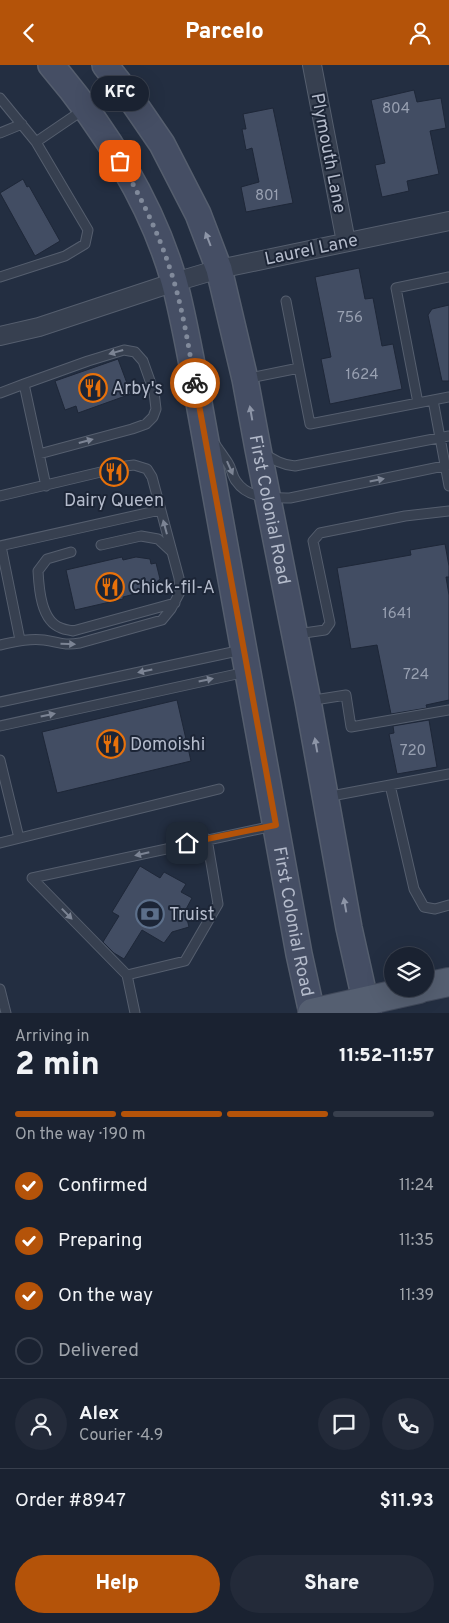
<!DOCTYPE html>
<meta charset="utf-8">
<style>
:root{--surface:#1a2231;--page:#232a39;--text:#f1f3f6;--muted:#9fa4ab;--line:#383f4d;--accent:#b45309}
body{margin:0;font-family:Overpass,sans-serif;background:var(--page);color:var(--text);height:100vh;display:flex;flex-direction:column;font-size:19px;white-space:nowrap}
*{box-sizing:border-box;margin:0}
p{font-size:16px;color:var(--muted)}
.icon{flex:none;width:28px;height:28px;fill:none;stroke:currentColor;stroke-width:2;stroke-linecap:round;stroke-linejoin:round}
.map{position:relative;height:948px;overflow:hidden}
.details{display:flex;flex-direction:column;background:var(--surface);flex:1}
.details>*{flex:none}
.controls{position:absolute;left:384px;top:882px;display:grid;gap:10px}
.controls a{display:grid;place-items:center;width:50px;height:50px;border-radius:50%;background:var(--surface);box-shadow:0 5px 20px #0002,0 0 0 1px var(--line);font-size:25px}
.pin{position:absolute;display:grid;place-items:center;width:42px;height:42px;color:#fff;margin:-21px;border-radius:10px;box-shadow:0 2px 8px #0006}
.courier{position:absolute;display:grid;place-items:center;width:50px;height:50px;margin:-25px;border:4px solid #b45309;border-radius:50%;background:#fff;color:#222;box-shadow:0 1px 6px #0007}
.bubble{position:absolute;height:35px;border-radius:18px;background:var(--surface);box-shadow:0 5px 20px #0002,0 0 0 1px var(--line);font-size:16px;font-weight:800;line-height:35px;text-align:center}
.overview em{font-style:normal;font-weight:800}
.overview div{display:flex;flex-direction:column-reverse}
.overview{display:flex;align-items:center;justify-content:space-between;height:85px;padding:0 15px}
h1{font-size:32px;font-weight:800;line-height:38px}
.bar{display:grid;grid-template-columns:repeat(4,1fr);gap:8px 5px;align-content:center;height:60px;padding:0 15px}
.bar i{height:6px;border-radius:4px;background:var(--line)}
.bar .on{background:var(--accent)}
.bar p{grid-column:span 4}
.line{display:flex;align-items:center;gap:12px;padding:0 15px;border-top:1px solid var(--line)}
.line div{flex:1}
.round{display:grid;place-items:center;flex:none;width:52px;height:52px;border-radius:26px;background:var(--page)}
ol{padding:0 15px;list-style:none}
li{display:flex;align-items:center;gap:15px;height:55px}
li p{margin-inline-start:auto}
li .icon{padding:5px;border-radius:50%;background:var(--accent);color:#fff;stroke-width:4}
li:last-child{color:var(--muted)}
li i{width:28px;height:28px;border:2px solid var(--line);border-radius:50%}
.button{display:flex;gap:10px;margin-top:auto;padding:10px 15px}
.button a{flex:1;height:58px;border-radius:30px;background:var(--accent);color:#fff;font-size:20px;font-weight:800;line-height:58px;text-align:center}
.button a+a{background:var(--page);color:var(--text)}
header{display:flex;justify-content:space-between;align-items:center;height:65px;padding:0 15px;background:var(--accent);color:#fff;font-size:22px;font-weight:800}
.map>svg:first-child{display:block}
.building{fill:#424d63;stroke:#1e2738}
.lines{fill:none;stroke-linecap:round;stroke-linejoin:round}
.lane-casing{stroke:#555e6e;stroke-width:11}
.street-casing{stroke:#555e6e;stroke-width:20}
.secondary-casing{stroke:#555e6e;stroke-width:28}
.primary-casing{stroke:#41495a;stroke-width:30}
.lane{stroke:#374050;stroke-width:9}
.street{stroke:#374050;stroke-width:18}
.secondary{stroke:#454e64;stroke-width:25}
.primary{stroke:#555f71;stroke-width:28}
.oneway{fill:#8d95a7}
.oneway2{fill:#7c8494}
.done{stroke:#818a9b;stroke-width:5;stroke-dasharray:0 9}
.route{stroke:#b45309;stroke-width:6}
.labels{text-anchor:middle;stroke-width:4;stroke-linejoin:round;paint-order:stroke}
.number-label{font-size:15px;fill:#98a0b1}
.street-label{font-size:18px;fill:#b4bbcb;stroke:#1c2536}
.poi-label{font-size:18px;fill:#b4bbcb;stroke:#1c2536;text-anchor:start}
</style>
<header><svg class="icon" aria-label="back" viewBox="0 0 24 24"><path d="M15 5l-7 7 7 7"/></svg>Parcelo<svg class="icon" aria-label="person" viewBox="0 0 24 24"><circle cx="12" cy="8" r="4"/><path d="M4 21q1-7 8-7t8 7"/></svg></header>
<div class="map">
<svg width="449" height="948" viewBox="0 0 449 948">
<rect width="100%" height="100%" fill="#232e41"/>
<path class="building" d="M414,25L417,37L441,33L446,63L430,66L439,109L407,116L409,126L382,132L375,100L385,98L371,35Z
M273,43L293,138L246,147L241,122L259,117L252,83L246,85L242,64H246L243,49Z
M23,114L27,122L29,121L60,176L35,191L0,128Z
M359,203L365,234L373,233L382,281L393,279L402,324L330,339L321,294L331,292L315,212Z
M449,240V316H442L428,250L432,244Z
M118,294L131,329L78,348L76,341L65,345L55,316Z
M445,479L449,501V512H446L449,530V635L426,640L427,643L391,649L377,580L351,584L337,503L411,490L410,485Z
M122,492L123,495L136,492L150,494L151,499L156,498L160,514L146,526L123,532V534L75,545L66,505Z
M177,635L191,696L57,728L42,667Z
M429,655L437,702L397,709L389,669L394,668L393,661Z
M140,801L160,813L164,807L186,819L181,827L192,833L185,846L189,862L172,867L164,878L142,865L124,894L114,888L103,877L119,851L112,847Z"/>
<g class="lines">
<defs>
<path id="lane" d="M0,33L36,77L88,165L85,179L65,191L0,212
M0,68L22,59
M36,77L83,45
M286,236L299,303
M245,314L299,303L310,359L449,332
M24,319L88,296L124,285L135,287L143,296L154,327L156,344L153,352L146,359L132,364L39,389
M0,328L24,319L46,421
M433,335L449,421
M418,338L396,223L449,212
M215,379C219,385 224,392 228,398C232,404 232,411 236,416C248,434 271,433 290,433L449,400
M263,388C274,395 282,400 295,401L449,371
M0,431L126,401L134,400L147,404L152,412L179,513L180,527L171,544L162,555L80,578C63,581 59,577 44,575C29,573 14,577 0,580
M101,480L141,471L158,474L171,486
M0,481L160,445
M1,481L20,575
M71,487L47,494L38,506C39,524 41,556 61,563C65,565 70,565 73,566L175,538
M297,569L325,565L330,558L313,476L320,468L405,451L449,446
M308,636L346,630L351,662L449,645
M0,637L242,585
M0,661L246,607
M0,695L19,773
M390,720L414,824L424,842L435,844L449,840
M326,732L449,709
M0,778L219,724
M127,910L185,896L218,839L207,774
M0,924L6,948
M135,948L127,910L32,813L273,761"/>
<path id="street" d="M312,0L346,177
M0,271L39,262L175,217L219,204L449,156"/>
<g id="secondary">
<path id="s1" d="M51,0C104,62 152,138 174,216C181,242 186,268 191,294L299,889L312,948"/>
<path id="s2" d="M105,0L127,28L162,79L198,149L219,204L245,314L258,384L308,636L349,863L368,948"/>
</g>
<path id="primary" d="M425,922L449,917
M312,948L419,924"/>
</defs>
<use href="#lane" class="lane-casing"/>
<use href="#street" class="street-casing"/>
<use href="#secondary" class="secondary-casing"/>
<use href="#primary" class="primary-casing"/>
<use href="#lane" class="lane"/>
<use href="#street" class="street"/>
<use href="#secondary" class="secondary"/>
<use href="#primary" class="primary"/>
</g>
<defs><path id="oneway-solid" d="M-6-.8H1V-3.2L6.5 0L1 3.2V.8H-6Z" transform="scale(1.25)"/></defs>
<g class="oneway">
<use href="#oneway-solid" transform="translate(208 174) rotate(-111)"/>
<use href="#oneway-solid" transform="translate(251 348) rotate(-100)"/>
<use href="#oneway-solid" transform="translate(316 680) rotate(-100)"/>
<use href="#oneway-solid" transform="translate(345 840) rotate(-100)"/>
</g>
<g class="oneway2">
<use href="#oneway-solid" transform="translate(116 287) rotate(164)"/>
<use href="#oneway-solid" transform="translate(86 376) rotate(-15)"/>
<use href="#oneway-solid" transform="translate(230 403) rotate(66)"/>
<use href="#oneway-solid" transform="translate(377 415) rotate(-11)"/>
<use href="#oneway-solid" transform="translate(165 462) rotate(-105)"/>
<use href="#oneway-solid" transform="translate(68 579) rotate(1)"/>
<use href="#oneway-solid" transform="translate(145 606) rotate(168)"/>
<use href="#oneway-solid" transform="translate(206 615) rotate(-12)"/>
<use href="#oneway-solid" transform="translate(48 650) rotate(-12)"/>
<use href="#oneway-solid" transform="translate(142 789) rotate(167)"/>
<use href="#oneway-solid" transform="translate(67 849) rotate(46)"/>
</g>
<g class="lines">
<path class="done" d="M120,96C139,129 157,164 169,201C182,238 188,279 195,318"/>
<path class="route" d="M187,778L276,760L195,318"/>
</g>
<defs>
<symbol id="restaurant-ring" viewBox="-11 -11 22 22"><circle r="9.5" fill="#1c2536" stroke="#e8710a" stroke-width="1.5"/><path d="M-5-6h1v4h1v-4h1v4h1v-4h1v5L-1.5 .5V6h-2V.5L-5-1ZM5-6V6H3V1.5H1.5Q1.5-4 5-6Z" fill="#e8710a"/></symbol>
<symbol id="bank-ring" viewBox="-11 -11 22 22"><circle r="9.5" fill="#1c2536" stroke="#5c6f8a" stroke-width="1.5"/><path d="M-6-4H6V4H-6ZM0-2.3a2.3 2.3 0 1 0 0 4.6a2.3 2.3 0 1 0 0-4.6Z" fill="#5c6f8a"/></symbol>
</defs>
<g fill-rule="evenodd">
<use href="#restaurant-ring" x="77" y="307" width="32" height="32"/>
<use href="#restaurant-ring" x="98" y="391" width="32" height="32"/>
<use href="#restaurant-ring" x="94" y="506" width="32" height="32"/>
<use href="#restaurant-ring" x="95" y="663" width="32" height="32"/>
<use href="#bank-ring" x="134" y="833" width="32" height="32"/>
</g>
<g class="labels">
<g class="number-label">
<text x="396" y="48">804</text>
<text x="267" y="135">801</text>
<text x="350" y="257">756</text>
<text x="362" y="314">1624</text>
<text x="397" y="553">1641</text>
<text x="416" y="614">724</text>
<text x="413" y="690">720</text>
</g>
<g class="street-label">
<text transform="translate(329 88) rotate(79)" y="6">Plymouth Lane</text>
<text transform="translate(311 184) rotate(-12)" y="6">Laurel Lane</text>
<text dy="6" stroke="none"><textPath href="#s2" startOffset="481">First Colonial Road</textPath></text>
<text dy="6" stroke="none"><textPath href="#s1" startOffset="902">First Colonial Road</textPath></text>
</g>
<g class="poi-label">
<text x="112" y="329">Arby's</text>
<text x="114" y="441" text-anchor="middle">Dairy Queen</text>
<text x="129" y="528">Chick-fil-A</text>
<text x="130" y="685">Domoishi</text>
<text x="169" y="855">Truist</text>
</g>
</g>
</svg>
<div class="controls">
<a><svg class="icon" aria-label="layers" viewBox="0 0 24 24"><path d="M12 4l9 5-9 5-9-5zM3 14l9 5 9-5"/></svg></a>
</div>
<div class="pin" style="left:120px;top:96px;background:#ea580c"><svg class="icon" aria-label="bag" viewBox="0 0 24 24"><path d="M5 8h14l-1 12H6zM9 8a3 3 0 0 1 6 0"/></svg></div>
<div class="pin" style="left:187px;top:778px;background:#1f2937"><svg class="icon" aria-label="home" viewBox="0 0 24 24"><path d="M3 11l9-7 9 7M6 9v11h12V9"/></svg></div>
<div class="courier" style="left:195px;top:318px"><svg class="icon" aria-label="bike" viewBox="0 0 24 24"><circle cx="6" cy="16" r="4"/><circle cx="18" cy="16" r="4"/><path d="M6 16l4-8h5l3 8M10 8l3 8H6M13 5h3"/></svg></div>
<div class="bubble" style="left:91px;top:11px;width:58px">KFC</div>
</div>
<section class="details">
<div class="overview"><div><h1>2 min</h1><p>Arriving in</p></div><em>11:52–11:57</em></div>
<div class="bar"><i class="on"></i><i class="on"></i><i class="on"></i><i></i><p>On the way · 190 m</p></div>
<ol>
<li><svg class="icon" aria-label="check" viewBox="0 0 24 24"><path d="M5 12l5 5 9-10"/></svg>Confirmed<p>11:24</p></li>
<li><svg class="icon" aria-label="check" viewBox="0 0 24 24"><path d="M5 12l5 5 9-10"/></svg>Preparing<p>11:35</p></li>
<li><svg class="icon" aria-label="check" viewBox="0 0 24 24"><path d="M5 12l5 5 9-10"/></svg>On the way<p>11:39</p></li>
<li><i></i>Delivered</li>
</ol>
<div class="line" style="height:90px"><a class="round"><svg class="icon" aria-label="person" viewBox="0 0 24 24"><circle cx="12" cy="8" r="4"/><path d="M4 21q1-7 8-7t8 7"/></svg></a><div><b>Alex</b><p>Courier · 4.9</p></div><a class="round"><svg class="icon" aria-label="chat" viewBox="0 0 24 24"><path d="M4 5h16v11H9l-5 4z"/></svg></a><a class="round"><svg class="icon" aria-label="phone" viewBox="0 0 24 24"><path d="M5 4h4l2 5-3 2q2 4 5 5l2-3 5 2v4C11 20 4 13 5 4z"/></svg></a></div>
<div class="line" style="height:65px"><div>Order #8947</div><b>$11.93</b></div>
<div class="button"><a>Help</a><a>Share</a></div>
</section>
